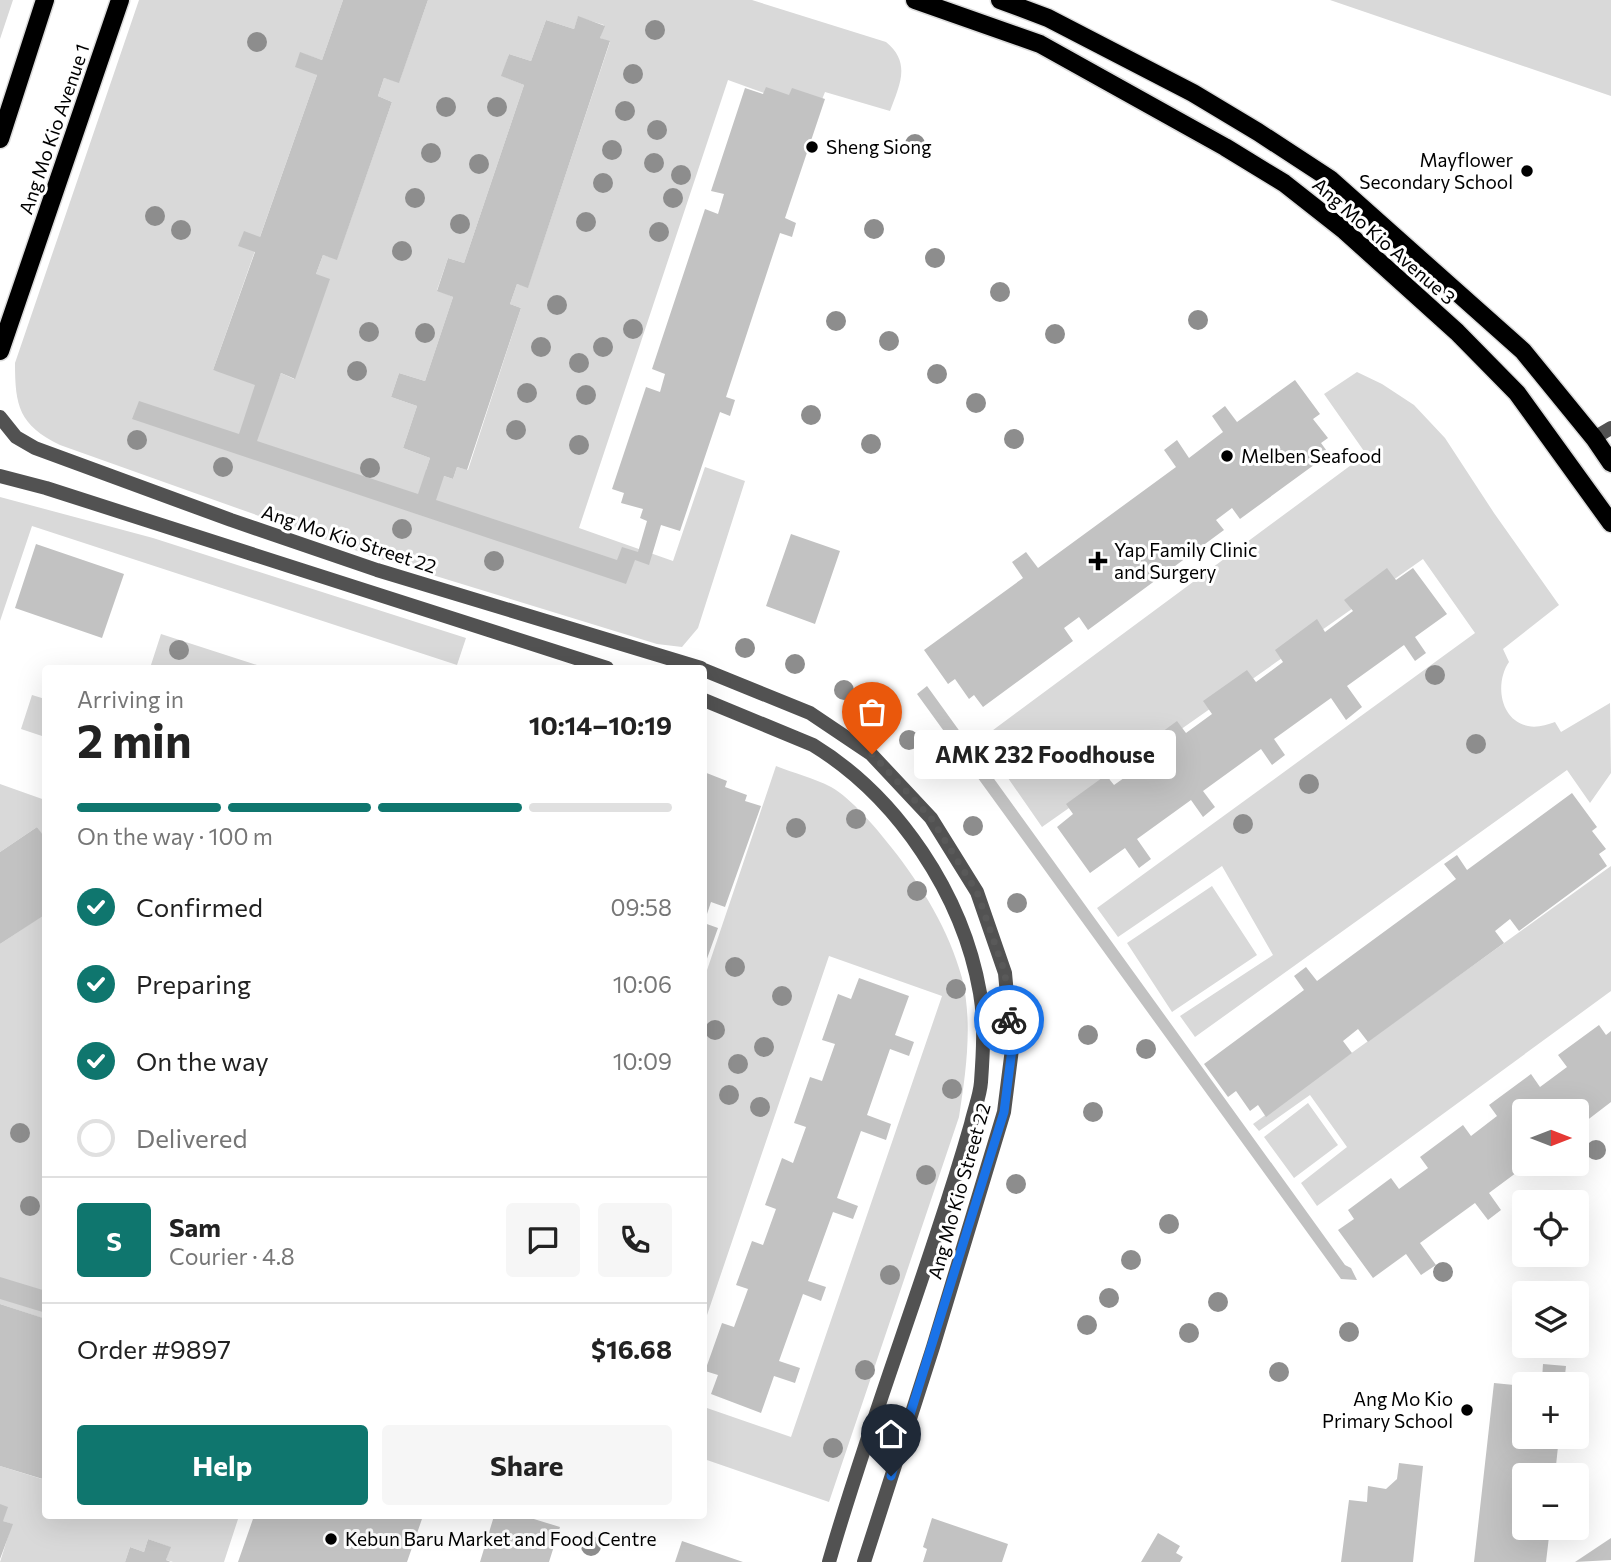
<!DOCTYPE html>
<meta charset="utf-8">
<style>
:root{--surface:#fff;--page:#f6f6f6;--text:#222;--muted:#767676;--line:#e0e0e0;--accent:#0f766e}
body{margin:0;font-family:Commissioner,sans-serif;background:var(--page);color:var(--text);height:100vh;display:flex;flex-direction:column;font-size:26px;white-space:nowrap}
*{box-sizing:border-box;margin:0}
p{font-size:23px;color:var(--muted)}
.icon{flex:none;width:38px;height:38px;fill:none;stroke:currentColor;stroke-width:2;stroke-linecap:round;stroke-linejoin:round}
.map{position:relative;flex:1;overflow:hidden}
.drawer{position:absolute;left:42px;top:665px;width:665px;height:854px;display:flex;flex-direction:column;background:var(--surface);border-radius:7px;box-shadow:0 7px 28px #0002}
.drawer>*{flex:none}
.needle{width:46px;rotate:90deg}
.tools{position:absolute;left:1512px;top:1099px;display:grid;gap:14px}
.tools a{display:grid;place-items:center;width:77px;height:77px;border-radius:7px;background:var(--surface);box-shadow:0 7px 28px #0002;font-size:35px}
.pin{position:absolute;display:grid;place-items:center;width:60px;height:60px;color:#fff;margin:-72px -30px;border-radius:50% 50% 50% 0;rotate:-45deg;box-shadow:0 0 7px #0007}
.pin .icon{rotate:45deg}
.courier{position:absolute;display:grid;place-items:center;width:70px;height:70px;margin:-35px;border:5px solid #1a73e8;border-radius:50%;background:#fff;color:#222;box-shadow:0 2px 9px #0007}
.bubble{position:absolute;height:49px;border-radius:7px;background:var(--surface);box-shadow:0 7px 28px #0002;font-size:23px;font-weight:700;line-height:49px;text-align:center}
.overview em{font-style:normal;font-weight:700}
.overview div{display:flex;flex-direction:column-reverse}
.overview{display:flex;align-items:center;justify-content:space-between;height:119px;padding:0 35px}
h1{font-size:46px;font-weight:700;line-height:52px}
.bar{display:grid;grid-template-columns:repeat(4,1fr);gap:10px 7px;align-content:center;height:84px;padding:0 35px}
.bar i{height:9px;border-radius:5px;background:var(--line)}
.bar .on{background:var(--accent)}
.bar p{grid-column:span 4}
.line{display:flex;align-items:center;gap:18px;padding:0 35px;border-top:2px solid var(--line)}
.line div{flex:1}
.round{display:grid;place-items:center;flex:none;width:74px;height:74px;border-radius:7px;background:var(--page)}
ol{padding:0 35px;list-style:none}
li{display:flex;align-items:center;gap:21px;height:77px}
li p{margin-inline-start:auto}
li .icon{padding:7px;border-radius:50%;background:var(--accent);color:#fff;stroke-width:4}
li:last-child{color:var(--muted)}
li i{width:38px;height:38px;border:4px solid var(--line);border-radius:50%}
.button{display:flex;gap:14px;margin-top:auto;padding:14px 35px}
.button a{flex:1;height:80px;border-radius:7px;background:var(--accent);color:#fff;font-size:28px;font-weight:700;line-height:80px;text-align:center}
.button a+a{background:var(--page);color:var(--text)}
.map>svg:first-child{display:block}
.green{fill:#d9d9d9;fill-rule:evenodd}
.building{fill:#c2c2c2}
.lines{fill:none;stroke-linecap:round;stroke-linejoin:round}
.primary-casing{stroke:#dbdbdb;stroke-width:21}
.lane{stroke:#525252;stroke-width:14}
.street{stroke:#525252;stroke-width:14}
.primary{stroke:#000;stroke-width:18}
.tree{fill:#8d8d8d}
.done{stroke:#595959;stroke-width:7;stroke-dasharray:0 12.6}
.route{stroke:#1a73e8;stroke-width:9}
.poi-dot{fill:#000;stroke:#fff;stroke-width:2.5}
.labels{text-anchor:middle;stroke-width:6;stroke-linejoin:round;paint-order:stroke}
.street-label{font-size:19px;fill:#000;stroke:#fff}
.poi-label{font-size:19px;fill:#000;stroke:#fff;text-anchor:start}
</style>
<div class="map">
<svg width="1611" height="1562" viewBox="0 0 1611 1562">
<rect width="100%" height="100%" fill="#fff"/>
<path class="green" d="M0,0H13L0,39Z
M139,0H343L322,60L301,53L317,75L213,370L277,383L281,373L294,379L316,274L323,255L337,259L392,102L378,96L384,78L399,82L428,0H752L886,42C912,63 899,86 890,111L825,92L817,112L728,80L579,528L673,561L705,467L745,481L698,628L682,647L657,644L377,558L60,445C19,425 15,406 15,363ZM578,17L604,25L600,38L610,42L528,287L517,284L510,304L521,308L468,470L457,467L453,479L426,470L430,458L403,448L417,406L391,397L399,373L425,381L453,297L437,290L448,258L464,263L524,85L502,76L509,54L531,61L546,20L574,29Z
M1330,0H1611V96Z
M1357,372L1382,384L1414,405L1445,438L1494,513L1559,605L1503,649L1509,662C1495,682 1499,720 1528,726C1537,728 1546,725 1555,722L1561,732L1610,703L1611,773L1590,803L1567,770L1195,1037L1180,1016L1273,955L1222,866L1118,937L1097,908L1475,633L1423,559L1042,827L981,739L1366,454L1324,394Z
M0,497L153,538L466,638L457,665L32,526L0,621Z
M161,634L266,668H150Z
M32,695L45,699V737L21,729Z
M776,766C793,773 814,778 831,787C851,798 877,829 891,847C922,886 949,930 962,978C973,1023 966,1072 959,1117L829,1502L704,1459V1407L791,1437L942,996L829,956L704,1324V979Z
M0,784L45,800V839L37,827L0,852Z
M1611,866V991L1317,1206L1301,1183L1347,1147L1310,1095L1259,1131L1253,1124Z
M1212,886L1257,955L1172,1012L1127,943Z
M45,914V1319L0,1304V944Z
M1308,1103L1338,1145L1294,1178L1264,1137Z
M0,1466L45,1480L46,1516H239L224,1562H173L166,1560L170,1547L148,1539L144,1552L130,1547L125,1562H0L12,1524L3,1521L0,1504Z"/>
<path class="building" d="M343,0H428L399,83L384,78L378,96L392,102L337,260L323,255L316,274L330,279L295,379L281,373L257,441L418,494L430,458L403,448L417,406L391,397L399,373L425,381L453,297L437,291L448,258L464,263L524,85L501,76L509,54L531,61L546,20L574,29L578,16L605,26L600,38L610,41L528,288L517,284L510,304L521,308L467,470L457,467L453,479L444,476L436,500L617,560L622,547L638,552L647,521L640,518L643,509L621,503L624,493L612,489L646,387L660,392L665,374L652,369L705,209L718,214L724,194L711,191L745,88L763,94L766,87L789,95L792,88L825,99L785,218L796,223L792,237L780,233L726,397L735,400L730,416L720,412L680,531L661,525L649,565L635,560L626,584L132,419L139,401L239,434L255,385L213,370L255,252L238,246L244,231L260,237L317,75L295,67L300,52L322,60Z
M1295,380L1320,414L1313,419L1328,438L1321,443L1329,454L1240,519L1232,508L1216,520L1224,530L1088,630L1079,617L1064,628L1073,641L983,707L974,695L969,699L955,679L948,684L924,650L1023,578L1012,562L1026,552L1038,568L1176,467L1164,450L1177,440L1189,458L1223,432L1212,416L1225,406L1237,422Z
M791,534L840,551L815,624L766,606Z
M36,544L124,574L102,638L15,608Z
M1387,568L1396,580L1413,568L1447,614L1415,637L1426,653L1415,661L1404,645L1347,686L1362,707L1346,720L1331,698L1274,739L1285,755L1272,765L1261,749L1203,791L1215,807L1203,817L1191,800L1137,839L1151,859L1139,868L1125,848L1090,873L1057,827L1073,814L1066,804L1106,775L1114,785L1141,766L1132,754L1177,721L1186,733L1212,714L1203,701L1247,670L1256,682L1283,662L1275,650L1317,619L1325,632L1353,611L1344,600Z
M927,686L1345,1265L1351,1268L1357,1280L1341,1279L917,694Z
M704,772L727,781L725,787L747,795L745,801L761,806L725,907L711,902L704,923Z
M1572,793L1597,827L1592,831L1606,849L1599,854L1607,866L1519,931L1510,919L1495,931L1504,943L1368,1042L1358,1029L1343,1041L1352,1053L1266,1117L1258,1105L1250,1111L1236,1091L1228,1097L1204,1064L1304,990L1294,976L1306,967L1317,981L1456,879L1444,864L1457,855L1467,870Z
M37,827L46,839V914L0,944V852Z
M704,923L718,928L704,967Z
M859,978L909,996L895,1035L914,1042L909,1056L890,1049L867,1115L891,1124L886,1140L861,1131L837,1198L858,1206L853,1219L833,1212L808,1281L826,1287L821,1301L803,1294L779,1361L800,1368L795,1383L774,1376L761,1413L711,1394L718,1375L705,1371L722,1323L734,1327L748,1289L736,1285L752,1241L763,1245L776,1209L765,1205L782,1158L793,1163L806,1127L794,1123L810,1077L822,1081L835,1044L822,1040L838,994L851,999Z
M1599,1025L1606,1035L1611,1031V1102L1577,1128V1111H1524V1164H1528L1489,1193L1501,1210L1488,1220L1475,1203L1420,1243L1436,1265L1421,1275L1406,1254L1373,1278L1338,1230L1354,1219L1348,1210L1391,1178L1399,1189L1428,1168L1420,1157L1463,1125L1471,1136L1497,1116L1489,1105L1531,1074L1540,1087L1567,1067L1558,1055Z
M0,1277L46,1291V1313L0,1299Z
M0,1304L46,1319V1480L0,1466Z
M1543,1364L1566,1366L1564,1384H1534L1542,1379Z
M1494,1383L1524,1386V1437H1559L1555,1475H1524V1528H1550L1546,1562H1474Z
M1399,1463L1423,1466L1413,1562H1341L1349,1500L1367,1502L1368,1486L1386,1489L1397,1479Z
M0,1504L8,1507L3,1521L13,1524L0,1559Z
M254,1516H423L407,1562H238Z
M494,1516H524L560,1527L549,1562H480Z
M932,1518L1008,1544L1002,1562H923L927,1549L923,1547Z
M1158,1533L1180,1546L1176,1553L1183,1557L1180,1562H1141Z
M1611,1538V1560L1575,1562Z
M148,1539L171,1547L166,1560L171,1562H125L130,1547L144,1552Z
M682,1541L743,1562H675Z"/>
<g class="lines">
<defs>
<path id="primary" d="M915,0L1040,44L1225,147L1284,183L1345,231L1457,332L1517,393L1611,523
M1000,0L1048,18L1193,93L1258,132L1330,179L1523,351L1594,438L1611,463
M0,139L45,0
M0,351L120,0"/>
</defs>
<use href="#primary" class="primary-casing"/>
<path class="lane" d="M1594,438L1611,428"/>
<path class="street" d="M0,417L16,437L35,448L231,520L377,570L701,668
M0,476L46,488L607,668
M704,670L810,713L871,754L931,818L977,892L1005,973L1012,1049L1004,1112L933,1347L864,1562
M704,700L813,745C898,797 963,895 980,993C985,1021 983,1054 981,1082C980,1096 974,1110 971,1124C961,1159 950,1194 938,1230C902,1340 861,1450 829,1562"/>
<use href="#primary" class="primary"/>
</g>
<g class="tree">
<circle cx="655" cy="30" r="10"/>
<circle cx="257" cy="42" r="10"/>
<circle cx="633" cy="74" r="10"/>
<circle cx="446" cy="107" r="10"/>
<circle cx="497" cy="107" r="10"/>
<circle cx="625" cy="111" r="10"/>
<circle cx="657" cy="130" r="10"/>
<circle cx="915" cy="144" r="10"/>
<circle cx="612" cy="150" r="10"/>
<circle cx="431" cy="153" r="10"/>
<circle cx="654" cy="163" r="10"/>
<circle cx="479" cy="164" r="10"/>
<circle cx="681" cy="175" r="10"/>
<circle cx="603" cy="183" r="10"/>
<circle cx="415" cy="198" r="10"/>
<circle cx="673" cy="198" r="10"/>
<circle cx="155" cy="216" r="10"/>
<circle cx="586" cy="222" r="10"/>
<circle cx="460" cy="224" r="10"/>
<circle cx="874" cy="229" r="10"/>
<circle cx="181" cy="230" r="10"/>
<circle cx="659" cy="232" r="10"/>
<circle cx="402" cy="251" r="10"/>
<circle cx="935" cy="258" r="10"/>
<circle cx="1000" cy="292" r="10"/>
<circle cx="557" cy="305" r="10"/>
<circle cx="1198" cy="320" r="10"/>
<circle cx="836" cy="321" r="10"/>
<circle cx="633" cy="329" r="10"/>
<circle cx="369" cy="332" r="10"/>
<circle cx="425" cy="333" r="10"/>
<circle cx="1055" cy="334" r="10"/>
<circle cx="889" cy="341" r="10"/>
<circle cx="541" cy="347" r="10"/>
<circle cx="603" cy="347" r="10"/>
<circle cx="579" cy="363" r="10"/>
<circle cx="357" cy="371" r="10"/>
<circle cx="937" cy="374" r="10"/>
<circle cx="527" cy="393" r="10"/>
<circle cx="586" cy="395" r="10"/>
<circle cx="976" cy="403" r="10"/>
<circle cx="811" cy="415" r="10"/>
<circle cx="516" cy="430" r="10"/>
<circle cx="1014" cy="439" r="10"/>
<circle cx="137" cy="440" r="10"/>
<circle cx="871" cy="444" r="10"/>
<circle cx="579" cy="445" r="10"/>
<circle cx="223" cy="467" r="10"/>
<circle cx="370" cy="468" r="10"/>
<circle cx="402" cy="529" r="10"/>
<circle cx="494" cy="561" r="10"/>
<circle cx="745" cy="648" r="10"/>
<circle cx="179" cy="650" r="10"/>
<circle cx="795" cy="664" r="10"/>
<circle cx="1435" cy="675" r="10"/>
<circle cx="844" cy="690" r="10"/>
<circle cx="909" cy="740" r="10"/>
<circle cx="1476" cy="744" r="10"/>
<circle cx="1309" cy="784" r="10"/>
<circle cx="856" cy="819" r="10"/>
<circle cx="1243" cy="824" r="10"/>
<circle cx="973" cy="826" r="10"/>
<circle cx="796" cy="828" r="10"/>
<circle cx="917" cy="891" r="10"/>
<circle cx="1017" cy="903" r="10"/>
<circle cx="735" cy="967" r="10"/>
<circle cx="956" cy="989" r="10"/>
<circle cx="782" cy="996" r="10"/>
<circle cx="715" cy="1030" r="10"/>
<circle cx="1088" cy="1035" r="10"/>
<circle cx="764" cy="1047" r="10"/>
<circle cx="1146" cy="1049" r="10"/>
<circle cx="738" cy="1064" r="10"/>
<circle cx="952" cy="1089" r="10"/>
<circle cx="729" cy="1095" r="10"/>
<circle cx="760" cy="1107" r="10"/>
<circle cx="1093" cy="1112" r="10"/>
<circle cx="20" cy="1133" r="10"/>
<circle cx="1596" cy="1150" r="10"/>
<circle cx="926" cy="1175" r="10"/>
<circle cx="1016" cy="1184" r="10"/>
<circle cx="30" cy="1206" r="10"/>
<circle cx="1169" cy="1224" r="10"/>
<circle cx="1131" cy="1260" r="10"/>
<circle cx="1443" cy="1272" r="10"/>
<circle cx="890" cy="1275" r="10"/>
<circle cx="1109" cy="1298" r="10"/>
<circle cx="1218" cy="1302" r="10"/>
<circle cx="1087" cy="1325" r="10"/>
<circle cx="1349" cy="1332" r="10"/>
<circle cx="1189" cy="1333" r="10"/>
<circle cx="865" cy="1370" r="10"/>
<circle cx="1279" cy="1372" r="10"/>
<circle cx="833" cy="1448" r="10"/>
<circle cx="591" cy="1546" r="10"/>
</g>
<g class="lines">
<path class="done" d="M872,754L931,818L977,892L1005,973L1009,1020"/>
<path class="route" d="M891,1476L1004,1112L1012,1049L1009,1020"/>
</g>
<g class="poi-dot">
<circle cx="812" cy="147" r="7"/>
<circle cx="1527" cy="171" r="7"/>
<circle cx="1227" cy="456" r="7"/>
<path d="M1094.5 550.5h7v7h7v7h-7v7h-7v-7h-7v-7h7z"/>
<circle cx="1467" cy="1410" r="7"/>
<circle cx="331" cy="1539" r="7"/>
</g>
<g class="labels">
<g class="street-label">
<text transform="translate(54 129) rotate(-71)" y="7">Ang Mo Kio Avenue 1</text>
<text transform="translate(1384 241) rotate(41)" y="7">Ang Mo Kio Avenue 3</text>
<text transform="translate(349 539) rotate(18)" y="7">Ang Mo Kio Street 22</text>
<text transform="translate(959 1191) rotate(-74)" y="7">Ang Mo Kio Street 22</text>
</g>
<g class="poi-label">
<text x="826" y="154">Sheng Siong</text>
<text x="1513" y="167" text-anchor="end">Mayflower<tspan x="1513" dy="22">Secondary School</tspan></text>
<text x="1241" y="463">Melben Seafood</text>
<text x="1114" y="557">Yap Family Clinic<tspan x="1114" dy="22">and Surgery</tspan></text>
<text x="1453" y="1406" text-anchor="end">Ang Mo Kio<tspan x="1453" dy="22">Primary School</tspan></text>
<text x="345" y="1546">Kebun Baru Market and Food Centre</text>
</g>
</g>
</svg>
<div class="tools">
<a><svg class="needle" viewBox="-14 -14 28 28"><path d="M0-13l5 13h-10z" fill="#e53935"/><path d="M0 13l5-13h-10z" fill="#767676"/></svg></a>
<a><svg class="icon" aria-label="locate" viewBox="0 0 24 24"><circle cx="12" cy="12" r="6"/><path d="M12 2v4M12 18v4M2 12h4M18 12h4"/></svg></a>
<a><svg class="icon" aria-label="layers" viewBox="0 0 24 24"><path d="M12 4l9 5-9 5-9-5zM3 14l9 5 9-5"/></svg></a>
<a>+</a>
<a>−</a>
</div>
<div class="pin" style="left:872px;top:754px;background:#ea580c"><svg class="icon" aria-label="bag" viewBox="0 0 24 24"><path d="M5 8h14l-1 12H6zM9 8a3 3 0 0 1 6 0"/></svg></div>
<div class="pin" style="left:891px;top:1476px;background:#1f2937"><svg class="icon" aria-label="home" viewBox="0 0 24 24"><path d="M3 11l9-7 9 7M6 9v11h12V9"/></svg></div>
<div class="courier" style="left:1009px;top:1020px"><svg class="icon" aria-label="bike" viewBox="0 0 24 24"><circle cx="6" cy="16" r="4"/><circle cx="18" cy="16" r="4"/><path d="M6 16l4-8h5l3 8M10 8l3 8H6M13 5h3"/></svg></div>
<div class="bubble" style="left:914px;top:730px;width:262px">AMK 232 Foodhouse</div>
<section class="drawer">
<div class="overview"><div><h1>2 min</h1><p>Arriving in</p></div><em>10:14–10:19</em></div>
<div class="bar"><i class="on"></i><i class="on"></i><i class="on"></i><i></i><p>On the way · 100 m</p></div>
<ol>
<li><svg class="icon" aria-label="check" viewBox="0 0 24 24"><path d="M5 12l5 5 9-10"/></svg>Confirmed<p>09:58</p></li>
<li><svg class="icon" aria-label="check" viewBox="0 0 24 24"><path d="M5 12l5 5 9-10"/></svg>Preparing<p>10:06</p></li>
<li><svg class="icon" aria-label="check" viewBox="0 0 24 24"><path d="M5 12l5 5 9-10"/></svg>On the way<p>10:09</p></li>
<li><i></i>Delivered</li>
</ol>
<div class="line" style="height:126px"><b class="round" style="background:var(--accent);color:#fff">S</b><div><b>Sam</b><p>Courier · 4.8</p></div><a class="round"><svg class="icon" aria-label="chat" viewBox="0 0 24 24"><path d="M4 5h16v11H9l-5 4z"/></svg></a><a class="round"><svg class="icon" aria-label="phone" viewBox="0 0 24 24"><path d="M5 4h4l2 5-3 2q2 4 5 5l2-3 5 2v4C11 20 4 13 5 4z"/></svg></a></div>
<div class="line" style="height:91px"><div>Order #9897</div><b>$16.68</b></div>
<div class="button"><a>Help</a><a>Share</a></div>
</section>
</div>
